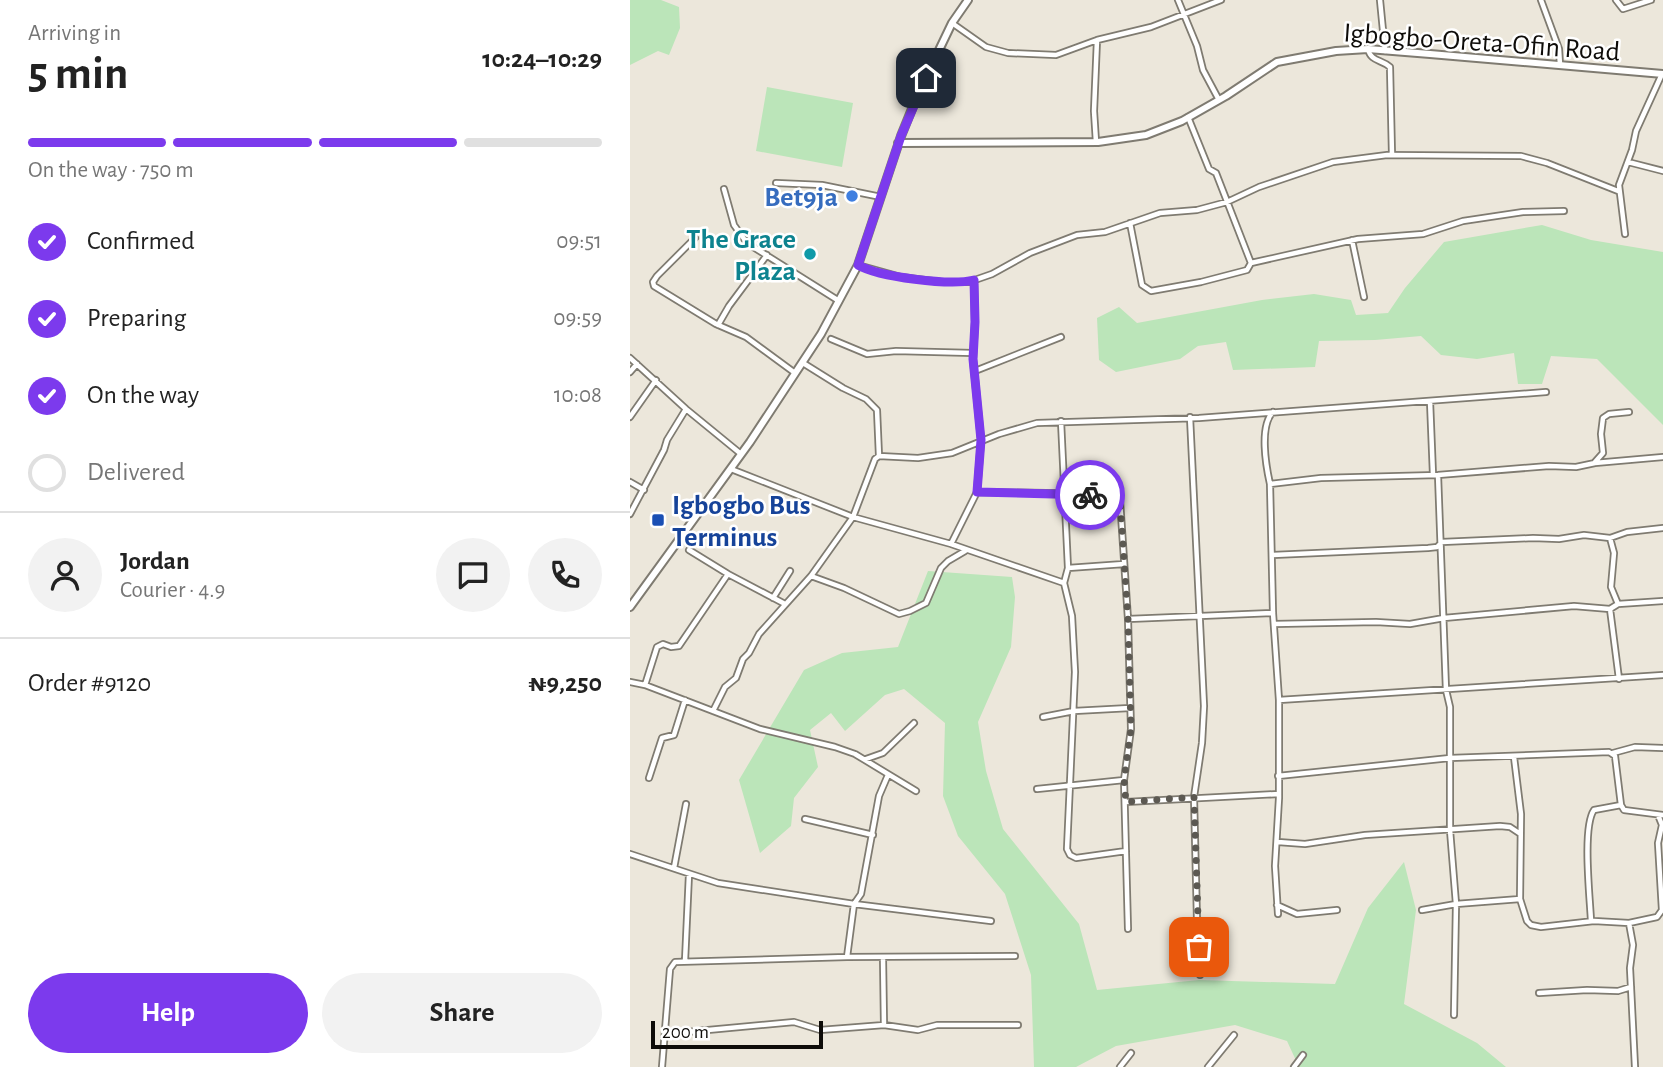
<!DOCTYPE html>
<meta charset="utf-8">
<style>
:root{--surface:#fff;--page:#f2f2f2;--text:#222;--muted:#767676;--line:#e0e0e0;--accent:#7c3aed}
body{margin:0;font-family:"Alegreya Sans",sans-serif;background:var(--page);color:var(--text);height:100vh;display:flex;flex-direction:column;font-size:26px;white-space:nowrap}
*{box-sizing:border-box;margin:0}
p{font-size:23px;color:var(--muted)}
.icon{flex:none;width:38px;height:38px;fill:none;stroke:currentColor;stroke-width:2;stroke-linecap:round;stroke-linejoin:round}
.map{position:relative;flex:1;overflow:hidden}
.drawer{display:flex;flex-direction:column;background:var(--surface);width:630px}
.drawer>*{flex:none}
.scale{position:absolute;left:21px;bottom:18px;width:172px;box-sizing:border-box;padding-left:7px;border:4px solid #0e0c09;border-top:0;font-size:19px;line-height:24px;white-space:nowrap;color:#0e0c09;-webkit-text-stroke:5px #fff;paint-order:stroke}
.pin{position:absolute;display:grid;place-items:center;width:60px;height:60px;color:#fff;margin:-30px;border-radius:14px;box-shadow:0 4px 10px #0006}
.courier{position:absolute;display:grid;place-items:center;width:70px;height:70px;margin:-35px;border:5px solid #7c3aed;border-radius:50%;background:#fff;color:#222;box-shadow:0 2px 9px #0007}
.summary em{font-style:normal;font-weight:600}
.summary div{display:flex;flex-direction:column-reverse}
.summary{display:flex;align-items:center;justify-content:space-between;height:119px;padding:0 28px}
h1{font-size:46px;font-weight:600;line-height:52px}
.bar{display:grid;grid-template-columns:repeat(4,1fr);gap:10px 7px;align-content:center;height:84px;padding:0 28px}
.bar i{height:9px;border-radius:5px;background:var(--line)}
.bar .on{background:var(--accent)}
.bar p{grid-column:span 4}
.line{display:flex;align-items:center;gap:18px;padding:0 28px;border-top:2px solid var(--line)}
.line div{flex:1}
.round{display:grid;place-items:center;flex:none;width:74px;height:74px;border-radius:37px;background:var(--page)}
ol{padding:0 28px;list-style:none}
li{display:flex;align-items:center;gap:21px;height:77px}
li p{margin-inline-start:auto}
li .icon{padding:7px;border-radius:50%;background:var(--accent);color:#fff;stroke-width:4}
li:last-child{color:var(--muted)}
li i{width:38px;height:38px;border:4px solid var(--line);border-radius:50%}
.cta{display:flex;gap:14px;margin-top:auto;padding:14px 28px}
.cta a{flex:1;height:80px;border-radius:42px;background:var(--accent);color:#fff;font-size:28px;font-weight:600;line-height:80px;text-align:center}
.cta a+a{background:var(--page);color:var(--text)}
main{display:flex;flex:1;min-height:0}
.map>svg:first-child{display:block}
.green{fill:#bbe5b9}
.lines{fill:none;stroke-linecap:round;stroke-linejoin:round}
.street-casing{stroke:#7f7b71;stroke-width:8}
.secondary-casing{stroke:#7f7b71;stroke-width:10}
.street{stroke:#fff;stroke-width:4.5}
.secondary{stroke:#fff;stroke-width:6}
.done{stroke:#5c5952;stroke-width:7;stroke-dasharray:0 12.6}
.route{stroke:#7c3aed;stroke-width:9}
.shop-dot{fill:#3f7fe0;stroke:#fff;stroke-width:2.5}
.culture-dot{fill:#0f9aa8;stroke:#fff;stroke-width:2.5}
.transit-dot{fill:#1a4fb4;stroke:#fff;stroke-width:2.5}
.labels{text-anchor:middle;stroke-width:5;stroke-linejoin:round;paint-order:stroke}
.street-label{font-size:28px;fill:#0e0c09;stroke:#fff}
.shop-label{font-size:28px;font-weight:bold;fill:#366cbe;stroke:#fff;text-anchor:end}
.culture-label{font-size:28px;font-weight:bold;fill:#0d838f;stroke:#fff;text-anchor:end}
.transit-label{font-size:28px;font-weight:bold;fill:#164399;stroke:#fff;text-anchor:start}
</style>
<main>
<section class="drawer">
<div class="summary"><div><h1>5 min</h1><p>Arriving in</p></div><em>10:24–10:29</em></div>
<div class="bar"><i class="on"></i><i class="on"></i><i class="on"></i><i></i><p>On the way · 750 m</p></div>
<ol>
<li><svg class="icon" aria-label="check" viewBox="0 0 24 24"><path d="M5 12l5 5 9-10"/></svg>Confirmed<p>09:51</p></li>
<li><svg class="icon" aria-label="check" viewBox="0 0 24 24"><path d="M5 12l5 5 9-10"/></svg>Preparing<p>09:59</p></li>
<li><svg class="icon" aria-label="check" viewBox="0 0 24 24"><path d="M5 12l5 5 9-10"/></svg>On the way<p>10:08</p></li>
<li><i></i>Delivered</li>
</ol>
<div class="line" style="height:126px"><a class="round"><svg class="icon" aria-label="person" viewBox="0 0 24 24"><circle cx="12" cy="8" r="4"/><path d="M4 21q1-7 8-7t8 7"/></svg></a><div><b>Jordan</b><p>Courier · 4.9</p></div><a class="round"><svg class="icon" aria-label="chat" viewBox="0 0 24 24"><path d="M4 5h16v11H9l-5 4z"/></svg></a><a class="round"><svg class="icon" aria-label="phone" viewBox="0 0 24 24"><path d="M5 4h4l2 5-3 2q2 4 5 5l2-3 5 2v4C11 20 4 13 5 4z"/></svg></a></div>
<div class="line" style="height:91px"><div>Order #9120</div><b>₦9,250</b></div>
<div class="cta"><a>Help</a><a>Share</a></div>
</section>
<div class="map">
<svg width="1033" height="1067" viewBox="0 0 1033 1067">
<rect width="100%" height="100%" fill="#ece7db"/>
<path class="green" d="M0,0H31L49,7L50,28L39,55L28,51L0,65Z
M137,87L223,103L212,167L126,151Z
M912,225L961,240L1033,252V425L967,359L921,356L912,384H888L884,353L847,359L811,355L791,336L745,340L689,341L685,367L603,370L596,342L568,346L550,359L486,372L469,360L467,318L489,307L507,323L632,300L684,294L721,300L726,315L758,313L775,288L814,242Z
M298,571L382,577L385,597L381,647L348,722L356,771L373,829L449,924L467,990L569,980L705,984L738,908L774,862L786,910L774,1004L847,1043L876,1067H669L657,1041L605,1025L486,1046L446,1067H404L401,975L375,894L328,836L313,796L315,723L274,689L255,695L215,731L201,713L180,730L188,767L164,798L161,826L130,853L109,780L174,670L212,653L268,647Z"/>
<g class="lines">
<defs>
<path id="street" d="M548,0L567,46L573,70L589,100
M750,0L755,51
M911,0L929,49L930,65
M986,0L993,9L1021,0
M322,23L356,47L378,53L426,55L467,40L521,27L591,0
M738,49C741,62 751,59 760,67L762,155
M558,117L579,169L586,173L621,263
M466,142L464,111L467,40
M998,162L1033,171
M146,183L192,185L251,197
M94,189L104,225L117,243L209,301
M500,223L512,285L521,291L571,282L617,270L621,263L728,239L793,234L833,221L893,212L934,211
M995,234L989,185L1002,150L1006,131L1032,74
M65,238L27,276L23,282L24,286L86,324L116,337L165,373
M722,240L734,297
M228,265L271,277L311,282H339L362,274L400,253L447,235L475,232L530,213L567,210L597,202L629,187L703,162L757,155L891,156L917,163L988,191
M88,325L99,306L137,255
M201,339L237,354L266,351L343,353
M0,358L56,409L111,454
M173,363L213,388L236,399L247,410L249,456
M345,371L431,337
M0,372L7,364
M800,401L803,475
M643,412C629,426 636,466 640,484L643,613L649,700V798L645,866L648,914
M0,417L26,380
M560,417L574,706L572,743L564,797L567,920L570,975
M431,421L438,568
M965,462L973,453L971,434L973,418L979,414L999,412
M101,469L223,517L321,544L434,583
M808,475L816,690L820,707V758L979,752L985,756L991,805L994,810L1033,815
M0,482L14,490
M640,484L691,478L808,475L919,466L946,467L965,463L1033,457
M347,492L477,494L488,497L490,500L498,619L501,729L494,780L498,929
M0,514L34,450L37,440L56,409
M980,538L984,553L981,587L988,604
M321,544L347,492L351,440L343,359L345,322L344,280
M59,550L98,574
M643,555L798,548L807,547L812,542L903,538L929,539L954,535L980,538L997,532L1033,528
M494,564L438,568L434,583L442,616L445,672L437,849L440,855L446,858L496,851
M181,576L214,588L269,614L280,611L296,603L311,568L318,561L335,551
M143,598L160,571
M498,619L643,613
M644,624L746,622L780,624L814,618L944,606L980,609
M989,679L980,609L988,604L1033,601
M0,682L15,685L130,729L205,747L225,754L286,791
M15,685L27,647L33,644L41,647L49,646L98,574L155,604
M649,700L1033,675
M83,711L95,687L106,678L113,659L119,653L129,634L181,576L223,517L245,459L249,456L288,458L322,453L369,434L407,423L569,418L916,392
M413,717L444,711L500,708
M983,753L1005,747L1033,748
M884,757L891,814L890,899L897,921L901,925L911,927L964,921L999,923L1027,917L1032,910L1028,843L1032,825L1028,815
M236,759L253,753L284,723
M648,776L820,758V830L826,904L824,1015
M19,778L32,738L44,735L55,700
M407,789L494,780
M496,802L649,794
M175,819L243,835
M648,842L675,844L735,835L870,826L880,827L889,833
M0,854L88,883L224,904L361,921
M44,868L56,804
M647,905L667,914L707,910
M792,910L826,904L890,899
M961,921C960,898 952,827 964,810L991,805
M999,923L1003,945L1000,968L1005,1067
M217,957L224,904L231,894L249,796L258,775
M253,958L254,1025
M55,961L59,874
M909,993L957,990L988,991L1001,987
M35,1034L164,1022L190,1030L254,1025L288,1030L307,1025H388
M32,1067L40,969L45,962L217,957L385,956
M490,1067L501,1053
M578,1067L604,1035
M664,1067L673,1055"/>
<path id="secondary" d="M268,143L468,142L516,135L552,121L596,96L647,62L706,51L738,49L800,54L1033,74
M0,607L120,442L191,334L228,265L271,136L288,94L322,23L338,0"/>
</defs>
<use href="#street" class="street-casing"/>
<use href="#secondary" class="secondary-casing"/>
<use href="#street" class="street"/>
<use href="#secondary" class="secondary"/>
</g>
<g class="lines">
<path class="done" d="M460,495H483L490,500L498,619L501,729L494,780L496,802L564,797L569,947"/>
<path class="route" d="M296,78L271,136L228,265C249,277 320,286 344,280L345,322L343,359L351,440L347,492L460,495"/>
</g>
<circle class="shop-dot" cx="222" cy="196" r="7"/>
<circle class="culture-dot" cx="180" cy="254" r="7"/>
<rect class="transit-dot" x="21" y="513" width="14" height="14" rx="3.5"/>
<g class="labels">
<g class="street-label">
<text transform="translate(852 41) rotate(4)" y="10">Igbogbo-Oreta-Ofin Road</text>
</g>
<g class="shop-label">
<text x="208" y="206">Bet9ja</text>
</g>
<g class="culture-label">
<text x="166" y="248">The Grace<tspan x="166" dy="32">Plaza</tspan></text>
</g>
<g class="transit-label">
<text x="42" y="514">Igbogbo Bus<tspan x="42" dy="32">Terminus</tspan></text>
</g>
</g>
</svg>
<div class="scale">200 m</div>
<div class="pin" style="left:569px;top:947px;background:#ea580c"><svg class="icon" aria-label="bag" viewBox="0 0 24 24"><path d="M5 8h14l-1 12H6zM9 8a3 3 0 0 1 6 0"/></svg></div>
<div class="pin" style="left:296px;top:78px;background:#1f2937"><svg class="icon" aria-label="home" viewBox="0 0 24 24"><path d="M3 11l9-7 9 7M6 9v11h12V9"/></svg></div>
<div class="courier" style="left:460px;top:495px"><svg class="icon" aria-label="bike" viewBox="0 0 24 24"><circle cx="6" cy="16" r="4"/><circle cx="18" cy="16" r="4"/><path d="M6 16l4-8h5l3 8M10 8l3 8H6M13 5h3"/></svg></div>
</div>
</main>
